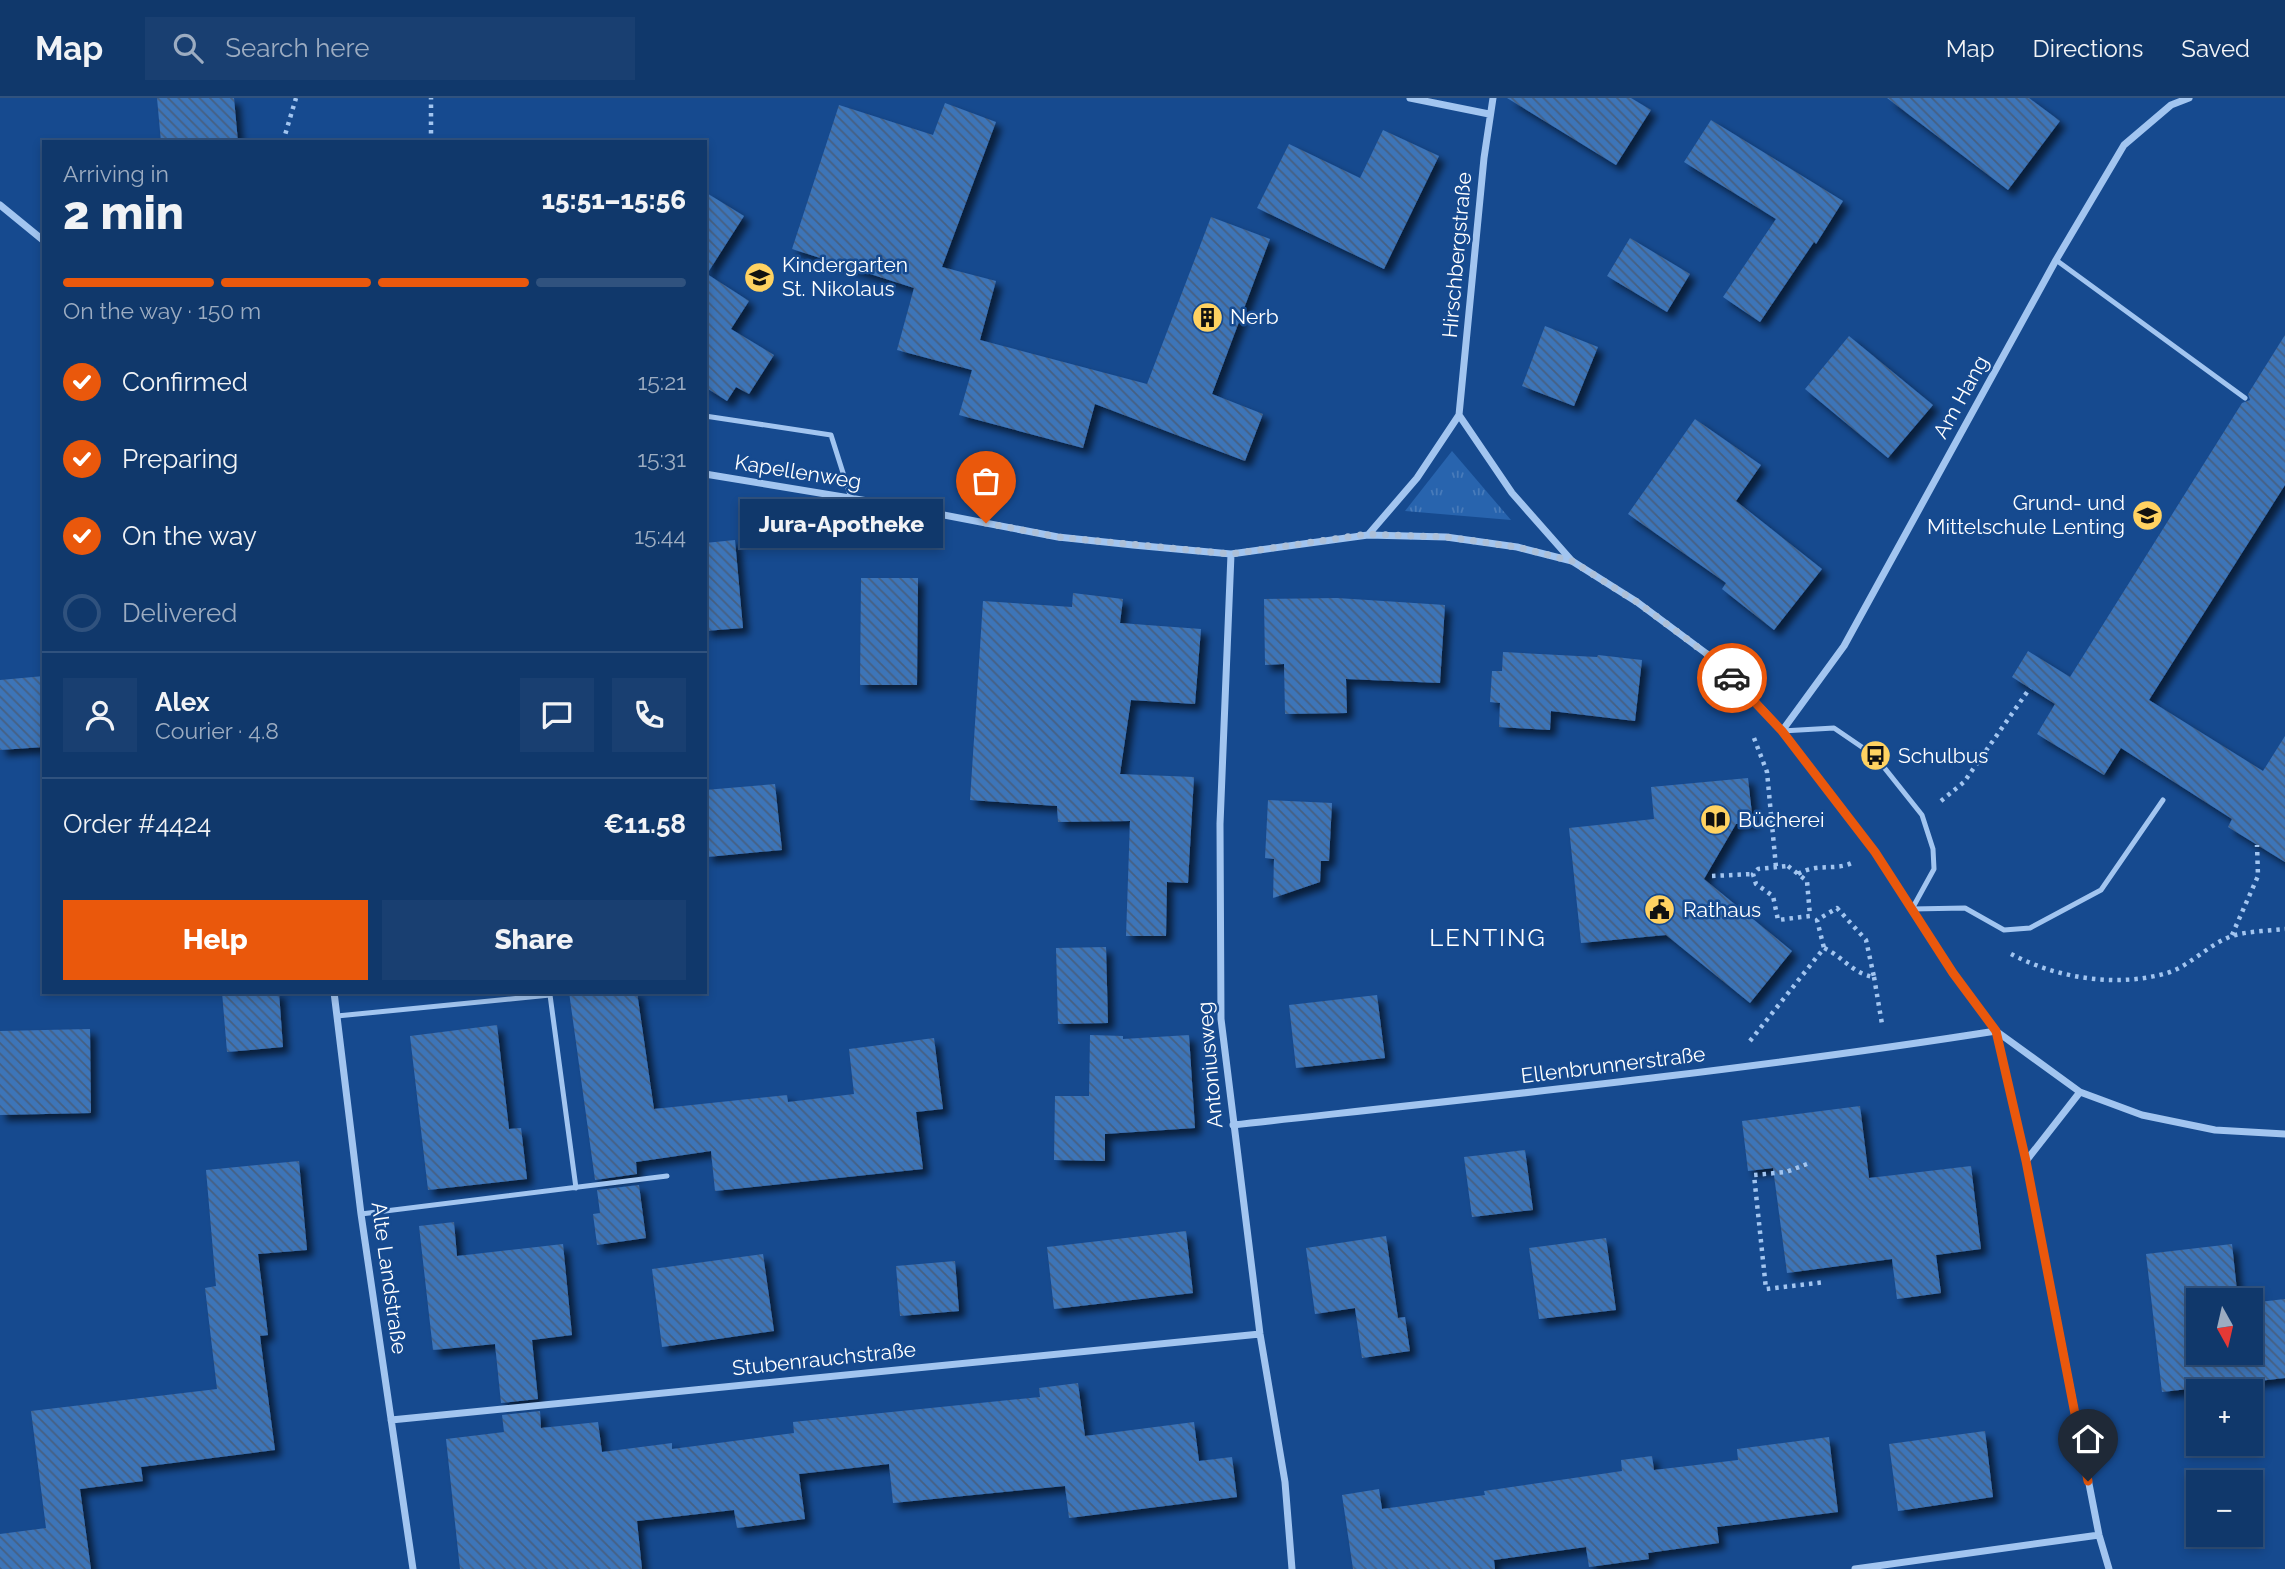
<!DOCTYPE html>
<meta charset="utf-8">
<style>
:root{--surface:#10386b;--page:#193f71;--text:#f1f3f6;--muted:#9cacc1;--line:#30527e;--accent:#ea580c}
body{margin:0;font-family:Raleway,sans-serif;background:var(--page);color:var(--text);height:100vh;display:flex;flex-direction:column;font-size:26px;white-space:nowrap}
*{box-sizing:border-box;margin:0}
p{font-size:23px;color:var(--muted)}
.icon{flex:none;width:38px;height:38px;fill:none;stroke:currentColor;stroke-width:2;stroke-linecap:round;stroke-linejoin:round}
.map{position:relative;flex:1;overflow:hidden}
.panel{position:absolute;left:42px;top:42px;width:665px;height:854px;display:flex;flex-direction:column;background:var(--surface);border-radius:0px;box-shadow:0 4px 10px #0003,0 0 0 2px var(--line)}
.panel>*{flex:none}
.needle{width:46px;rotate:172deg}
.buttons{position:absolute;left:2186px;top:1190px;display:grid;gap:14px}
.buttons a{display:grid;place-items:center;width:77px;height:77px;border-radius:0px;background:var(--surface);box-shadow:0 4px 10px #0003,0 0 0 2px var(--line);font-size:35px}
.pin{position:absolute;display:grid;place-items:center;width:60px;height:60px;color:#fff;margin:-72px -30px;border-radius:50% 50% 50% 0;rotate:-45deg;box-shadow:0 0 7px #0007}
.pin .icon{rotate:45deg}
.courier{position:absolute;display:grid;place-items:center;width:70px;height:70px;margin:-35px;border:5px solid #ea580c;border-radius:50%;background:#fff;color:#222;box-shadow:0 2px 9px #0007}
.bubble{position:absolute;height:49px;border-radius:0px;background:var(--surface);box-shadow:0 4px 10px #0003,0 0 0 2px var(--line);font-size:23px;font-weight:800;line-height:49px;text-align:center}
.headline em{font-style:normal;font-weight:800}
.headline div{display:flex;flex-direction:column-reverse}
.headline{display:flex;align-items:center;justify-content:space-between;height:119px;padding:0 21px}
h1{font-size:46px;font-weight:800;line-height:52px}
.bar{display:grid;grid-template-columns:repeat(4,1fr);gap:10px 7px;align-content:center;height:84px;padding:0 21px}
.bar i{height:9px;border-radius:5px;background:var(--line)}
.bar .current{background:var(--accent)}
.bar p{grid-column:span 4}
.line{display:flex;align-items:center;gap:18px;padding:0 21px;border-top:2px solid var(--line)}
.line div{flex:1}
.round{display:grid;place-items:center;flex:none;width:74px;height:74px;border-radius:0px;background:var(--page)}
ol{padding:0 21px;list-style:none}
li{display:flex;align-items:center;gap:21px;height:77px}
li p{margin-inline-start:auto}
li .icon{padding:7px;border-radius:50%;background:var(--accent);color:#fff;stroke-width:4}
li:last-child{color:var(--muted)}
li i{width:38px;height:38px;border:4px solid var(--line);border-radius:50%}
.action{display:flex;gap:14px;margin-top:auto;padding:14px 21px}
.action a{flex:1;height:80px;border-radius:0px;background:var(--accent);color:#fff;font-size:28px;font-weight:800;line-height:80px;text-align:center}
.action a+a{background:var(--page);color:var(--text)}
header{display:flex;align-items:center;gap:42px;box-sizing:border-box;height:98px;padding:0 35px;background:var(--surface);border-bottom:2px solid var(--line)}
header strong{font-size:33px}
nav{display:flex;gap:38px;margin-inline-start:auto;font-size:24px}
.search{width:490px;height:63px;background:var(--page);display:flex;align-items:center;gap:18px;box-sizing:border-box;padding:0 24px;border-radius:0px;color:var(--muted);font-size:26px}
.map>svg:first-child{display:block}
.grass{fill:url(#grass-tufts)}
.building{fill:url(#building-back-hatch);filter:url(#shadow)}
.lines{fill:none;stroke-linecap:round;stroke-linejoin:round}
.path{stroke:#a2c5f0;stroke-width:4.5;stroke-dasharray:3.5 5;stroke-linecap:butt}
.service{stroke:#a2c5f0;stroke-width:5}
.minor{stroke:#a2c5f0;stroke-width:7}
.done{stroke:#adc0d8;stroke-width:7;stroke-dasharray:0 12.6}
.route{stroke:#ea580c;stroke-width:9}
.labels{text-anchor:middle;stroke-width:5;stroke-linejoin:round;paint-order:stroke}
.street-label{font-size:21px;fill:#fff;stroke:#164a8f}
.poi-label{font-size:21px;fill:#fff;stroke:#164a8f;text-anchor:start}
.quarter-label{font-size:24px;letter-spacing:2px;fill:#fff;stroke:#164a8f}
</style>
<header>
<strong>Map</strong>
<div class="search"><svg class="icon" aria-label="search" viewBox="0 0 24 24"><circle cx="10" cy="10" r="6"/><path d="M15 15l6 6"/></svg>Search here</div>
<nav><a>Map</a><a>Directions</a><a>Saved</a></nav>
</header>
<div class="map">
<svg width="2285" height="1471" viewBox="0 0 2285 1471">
<defs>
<pattern id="grass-tufts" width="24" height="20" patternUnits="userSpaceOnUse" patternTransform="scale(1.75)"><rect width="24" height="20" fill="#2864ae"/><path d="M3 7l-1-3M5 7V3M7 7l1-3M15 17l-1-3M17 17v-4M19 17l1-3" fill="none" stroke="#487bba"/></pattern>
<pattern id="building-back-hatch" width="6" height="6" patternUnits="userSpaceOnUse" patternTransform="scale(1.75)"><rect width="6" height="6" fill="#3e74b8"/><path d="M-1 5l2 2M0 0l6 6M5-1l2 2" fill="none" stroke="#456082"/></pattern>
<filter id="shadow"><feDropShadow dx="6" dy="6" stdDeviation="3.5" flood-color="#0009"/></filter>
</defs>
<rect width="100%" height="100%" fill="#164a8f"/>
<path class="grass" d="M1452,353L1511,422L1405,413Z"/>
<path class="building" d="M157,0H234L238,44H161Z
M1507,0H1631L1651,12L1616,67Z
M1887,0H2029L2060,23L2008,92Z
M945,5L996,24L942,169L996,183L980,242L1147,286L1211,119L1270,141L1212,296L1263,316L1245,363L1095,306L1083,350L959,317L972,272L897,252L914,190L792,151L839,7L933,37Z
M1711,22L1843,103L1816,146L1814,144L1760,224L1723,199L1776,121L1684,64Z
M1383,32L1439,58L1384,171L1257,110L1289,46L1360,80Z
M705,94L744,118L707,176L749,203L731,231L774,257L749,296L736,289L727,303L705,289Z
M1630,140L1690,176L1667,214L1607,178Z
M1545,228L1598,249L1574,308L1522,288Z
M2285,237V387L2149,602L2263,673L2285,638V764L2228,729L2232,721L2121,650L2104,677L2037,636L2055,606L2012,579L2028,553L2070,579L2242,305L2250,302L2248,296Z
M1849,238L1933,307L1888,360L1805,291Z
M1695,321L1761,367L1736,403L1822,471L1774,532L1722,491L1726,485L1628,416Z
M735,442L743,530L705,533V445Z
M861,480H918L917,587H860Z
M1073,495L1123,501L1120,525L1201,531L1195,606L1131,602L1120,676L1194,679L1188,785L1167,784L1166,838H1126L1130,723L1058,724L1057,708L970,702L983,503L1072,509Z
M1337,500L1445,507L1440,585L1346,581L1347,615L1285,616L1284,566L1265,567L1264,501Z
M1503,554L1597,559L1598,557L1642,562L1635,623L1551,613L1550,632L1499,629L1500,605L1490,604L1492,573H1502Z
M44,578V649L0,652V582Z
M1748,680L1753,725L1736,726L1704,781L1792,853L1750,905L1666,837L1581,845L1569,730L1654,721L1651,689Z
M775,686L782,752L707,759L705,692Z
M1268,702L1332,705L1329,763H1321L1320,784L1273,800L1274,761L1265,760Z
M1106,849L1108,925L1058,926L1056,850Z
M222,894H279L283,949L227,954Z
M569,894H637L654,1011L787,997L788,1004L854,996L849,951L934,940L943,1011L916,1014L923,1071L715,1093L711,1053L636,1064L637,1076L595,1082Z
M1377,897L1385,960L1296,970L1289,907Z
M497,927L509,1031L521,1030L527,1081L428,1092L410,938Z
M90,931L91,1015L0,1017V933Z
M1090,937L1123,938V941L1189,937L1195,1030L1105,1036V1063L1054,1062L1055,998H1089Z
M1860,1008L1869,1080L1971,1068L1981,1151L1936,1157L1941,1195L1897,1201L1892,1161L1787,1175L1773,1070L1748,1073L1742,1023Z
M1525,1052L1533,1112L1472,1119L1464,1059Z
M299,1063L307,1152L258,1156L268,1237L260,1238L275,1352L141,1369L143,1383L80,1391L91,1471H0V1436L46,1430L31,1313L217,1291L205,1190L216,1188L206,1072Z
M639,1087L646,1140L597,1147L593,1116L600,1115L597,1092Z
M454,1124L457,1158L563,1146L572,1237L532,1242L538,1301L501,1305L495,1246L433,1252L419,1128Z
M1186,1133L1193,1195L1054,1211L1047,1149Z
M1386,1138L1398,1220L1405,1219L1410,1253L1362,1260L1355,1210L1315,1216L1306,1150Z
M1606,1140L1616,1212L1539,1221L1529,1150Z
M2232,1146L2238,1202H2198V1255H2250V1205L2285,1201V1280L2162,1294L2146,1156Z
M763,1156L774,1233L662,1249L652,1171Z
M955,1163L959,1213L900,1218L896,1168Z
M1078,1285L1085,1338L1194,1324L1199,1363L1232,1359L1237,1399L1069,1420L1065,1388L893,1405L889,1366L799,1376L805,1421L737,1430L734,1412L637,1423L642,1471H460L446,1341L504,1334L502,1317L540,1313L541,1330L598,1324L602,1354L672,1345V1351L794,1335L793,1324L1040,1299L1039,1290Z
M1985,1333L1993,1399L1898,1413L1889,1346Z
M1829,1339L1838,1414L1717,1429L1719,1445L1648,1455L1649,1461L1589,1469L1586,1449L1494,1462L1495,1471H1353L1342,1397L1379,1391L1382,1411L1485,1397L1484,1393L1622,1373L1621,1362L1652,1358L1654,1372L1738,1362L1737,1351Z"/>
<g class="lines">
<path class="path" d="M286,44L285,37L296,0
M431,44V0
M1754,640L1767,674L1776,769
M1941,703L1964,684L2030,590
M1788,768L1807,783L1810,818L1778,822L1773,798L1756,786L1753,776L1758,771Z
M1798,776C1819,764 1834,774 1854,764
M1712,778L1753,776
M2232,837L2258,778L2257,747
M2011,856C2057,880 2116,890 2167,875C2190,868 2209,846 2232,838C2248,833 2268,833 2285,831
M1874,879L1882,926
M1750,943L1824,850C1844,859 1851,875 1874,879L1866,842L1837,810L1817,822L1824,850
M1807,1066L1786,1074L1754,1077L1766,1191L1825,1184"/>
<path class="service" d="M2056,162L2245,300
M705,318L831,337L851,400
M1782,633L1834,630L1875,658L1922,717L1933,751L1934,771L1912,811
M1912,811L1965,810L2004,832L2030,830L2101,792L2163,702
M337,918L550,897L576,1090
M361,1116L667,1078"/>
<path class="minor" d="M1410,0L1489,16
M1493,0L1484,60L1459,317L1512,395L1572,463
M0,107L44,143
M705,376L892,407L1058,439L1133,447L1231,456L1368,437L1446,439L1517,449L1572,463L1637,504L1711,559L1754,602L1782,633L1875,754L1953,875L1996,933L2080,994L2142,1017L2215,1032L2285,1036
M1368,437L1417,380L1459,317
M1231,456L1220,726L1221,921L1260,1236L1285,1384L1292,1471
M1782,633L1844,548L2056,162L2124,47L2171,7L2189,0
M334,894L361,1116L413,1471
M1996,933L2026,1063L2099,1437L2109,1471
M1233,1027C1487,999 1742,973 1996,933
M2026,1063L2080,994
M391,1322L1260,1236
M1855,1471L2099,1437"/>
</g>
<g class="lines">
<path class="done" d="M986,425L1058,439L1231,456L1367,436L1446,439L1517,449L1572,463L1637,504L1711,559L1732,580"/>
<path class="route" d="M1732,580L1782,633L1875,754L1953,875L1996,933L2026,1063L2088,1383"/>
</g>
<defs>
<symbol id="school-disc" viewBox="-11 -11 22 22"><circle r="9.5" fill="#ffd261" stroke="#164a8f"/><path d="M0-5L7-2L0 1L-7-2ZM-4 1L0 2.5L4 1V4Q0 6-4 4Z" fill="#111"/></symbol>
<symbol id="building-disc" viewBox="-11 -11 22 22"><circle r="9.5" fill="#ffd261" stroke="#164a8f"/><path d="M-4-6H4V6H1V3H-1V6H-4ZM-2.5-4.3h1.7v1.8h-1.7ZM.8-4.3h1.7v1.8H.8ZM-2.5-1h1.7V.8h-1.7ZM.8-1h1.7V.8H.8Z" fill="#111"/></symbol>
<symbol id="bus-disc" viewBox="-11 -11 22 22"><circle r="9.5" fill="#ffd261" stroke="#164a8f"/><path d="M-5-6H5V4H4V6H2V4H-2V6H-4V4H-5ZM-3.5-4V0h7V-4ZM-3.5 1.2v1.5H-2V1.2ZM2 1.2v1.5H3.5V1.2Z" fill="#111"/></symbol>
<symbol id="library-disc" viewBox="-11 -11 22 22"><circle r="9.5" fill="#ffd261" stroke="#164a8f"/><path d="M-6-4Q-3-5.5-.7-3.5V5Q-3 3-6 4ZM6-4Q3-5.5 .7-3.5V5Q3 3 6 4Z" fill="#111"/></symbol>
<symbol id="civic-disc" viewBox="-11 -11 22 22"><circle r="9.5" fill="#ffd261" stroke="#164a8f"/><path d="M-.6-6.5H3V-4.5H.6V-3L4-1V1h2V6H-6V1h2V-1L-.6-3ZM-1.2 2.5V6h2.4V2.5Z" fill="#111"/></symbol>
</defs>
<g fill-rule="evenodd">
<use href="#school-disc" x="742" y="162" width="35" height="35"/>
<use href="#building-disc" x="1190" y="202" width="35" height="35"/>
<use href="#school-disc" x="2130" y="400" width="35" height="35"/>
<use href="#bus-disc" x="1858" y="640" width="35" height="35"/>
<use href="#library-disc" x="1698" y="704" width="35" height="35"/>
<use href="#civic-disc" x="1642" y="794" width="35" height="35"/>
</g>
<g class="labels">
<g class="street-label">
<text transform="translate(1457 157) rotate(-85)" y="7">Hirschbergstraße</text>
<text transform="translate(1961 299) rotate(-61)" y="7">Am Hang</text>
<text transform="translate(798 374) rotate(9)" y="7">Kapellenweg</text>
<text transform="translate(1210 967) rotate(-95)" y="7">Antoniusweg</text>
<text transform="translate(1613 967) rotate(-7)" y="7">Ellenbrunnerstraße</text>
<text transform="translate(389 1180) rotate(82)" y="7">Alte Landstraße</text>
<text transform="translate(824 1261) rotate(-6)" y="7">Stubenrauchstraße</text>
</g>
<g class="poi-label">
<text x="782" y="174">Kindergarten<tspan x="782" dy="24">St. Nikolaus</tspan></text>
<text x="1230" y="226">Nerb</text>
<text x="2125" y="412" text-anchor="end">Grund- und<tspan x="2125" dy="24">Mittelschule Lenting</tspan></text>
<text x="1898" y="665">Schulbus</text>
<text x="1738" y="729">Bücherei</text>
<text x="1683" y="819">Rathaus</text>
</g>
<g class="quarter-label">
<text x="1488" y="848">LENTING</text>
</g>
</g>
</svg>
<div class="buttons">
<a><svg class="needle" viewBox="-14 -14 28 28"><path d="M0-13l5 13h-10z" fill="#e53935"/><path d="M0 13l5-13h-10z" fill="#9cacc1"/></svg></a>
<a>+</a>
<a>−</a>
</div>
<div class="pin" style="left:986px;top:425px;background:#ea580c"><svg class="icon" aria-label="bag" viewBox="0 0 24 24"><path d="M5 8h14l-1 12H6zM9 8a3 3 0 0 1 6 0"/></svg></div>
<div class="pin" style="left:2088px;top:1383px;background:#1f2937"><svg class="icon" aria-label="home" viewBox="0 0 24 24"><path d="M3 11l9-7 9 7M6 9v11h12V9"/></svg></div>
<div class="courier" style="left:1732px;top:580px"><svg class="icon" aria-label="car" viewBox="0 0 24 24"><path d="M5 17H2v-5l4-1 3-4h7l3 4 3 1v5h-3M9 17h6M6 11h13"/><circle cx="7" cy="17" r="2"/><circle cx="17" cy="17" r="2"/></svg></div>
<div class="bubble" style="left:740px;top:401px;width:203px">Jura-Apotheke</div>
<section class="panel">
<div class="headline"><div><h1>2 min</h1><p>Arriving in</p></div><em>15:51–15:56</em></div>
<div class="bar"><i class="current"></i><i class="current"></i><i class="current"></i><i></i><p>On the way · 150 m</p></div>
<ol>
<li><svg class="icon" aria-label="check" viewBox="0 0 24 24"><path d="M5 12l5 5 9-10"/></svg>Confirmed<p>15:21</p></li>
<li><svg class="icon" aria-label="check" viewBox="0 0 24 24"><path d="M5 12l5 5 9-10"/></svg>Preparing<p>15:31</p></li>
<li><svg class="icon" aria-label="check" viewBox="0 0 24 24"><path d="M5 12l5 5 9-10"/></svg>On the way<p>15:44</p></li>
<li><i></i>Delivered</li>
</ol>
<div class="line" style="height:126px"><a class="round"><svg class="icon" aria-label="person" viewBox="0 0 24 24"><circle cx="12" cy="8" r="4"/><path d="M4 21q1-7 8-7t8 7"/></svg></a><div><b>Alex</b><p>Courier · 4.8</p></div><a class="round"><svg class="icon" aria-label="chat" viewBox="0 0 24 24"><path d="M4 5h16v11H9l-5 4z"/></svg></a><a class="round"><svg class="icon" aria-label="phone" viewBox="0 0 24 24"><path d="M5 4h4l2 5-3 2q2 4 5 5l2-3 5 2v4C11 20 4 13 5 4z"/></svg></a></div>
<div class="line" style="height:91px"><div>Order #4424</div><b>€11.58</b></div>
<div class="action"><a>Help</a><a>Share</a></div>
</section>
</div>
